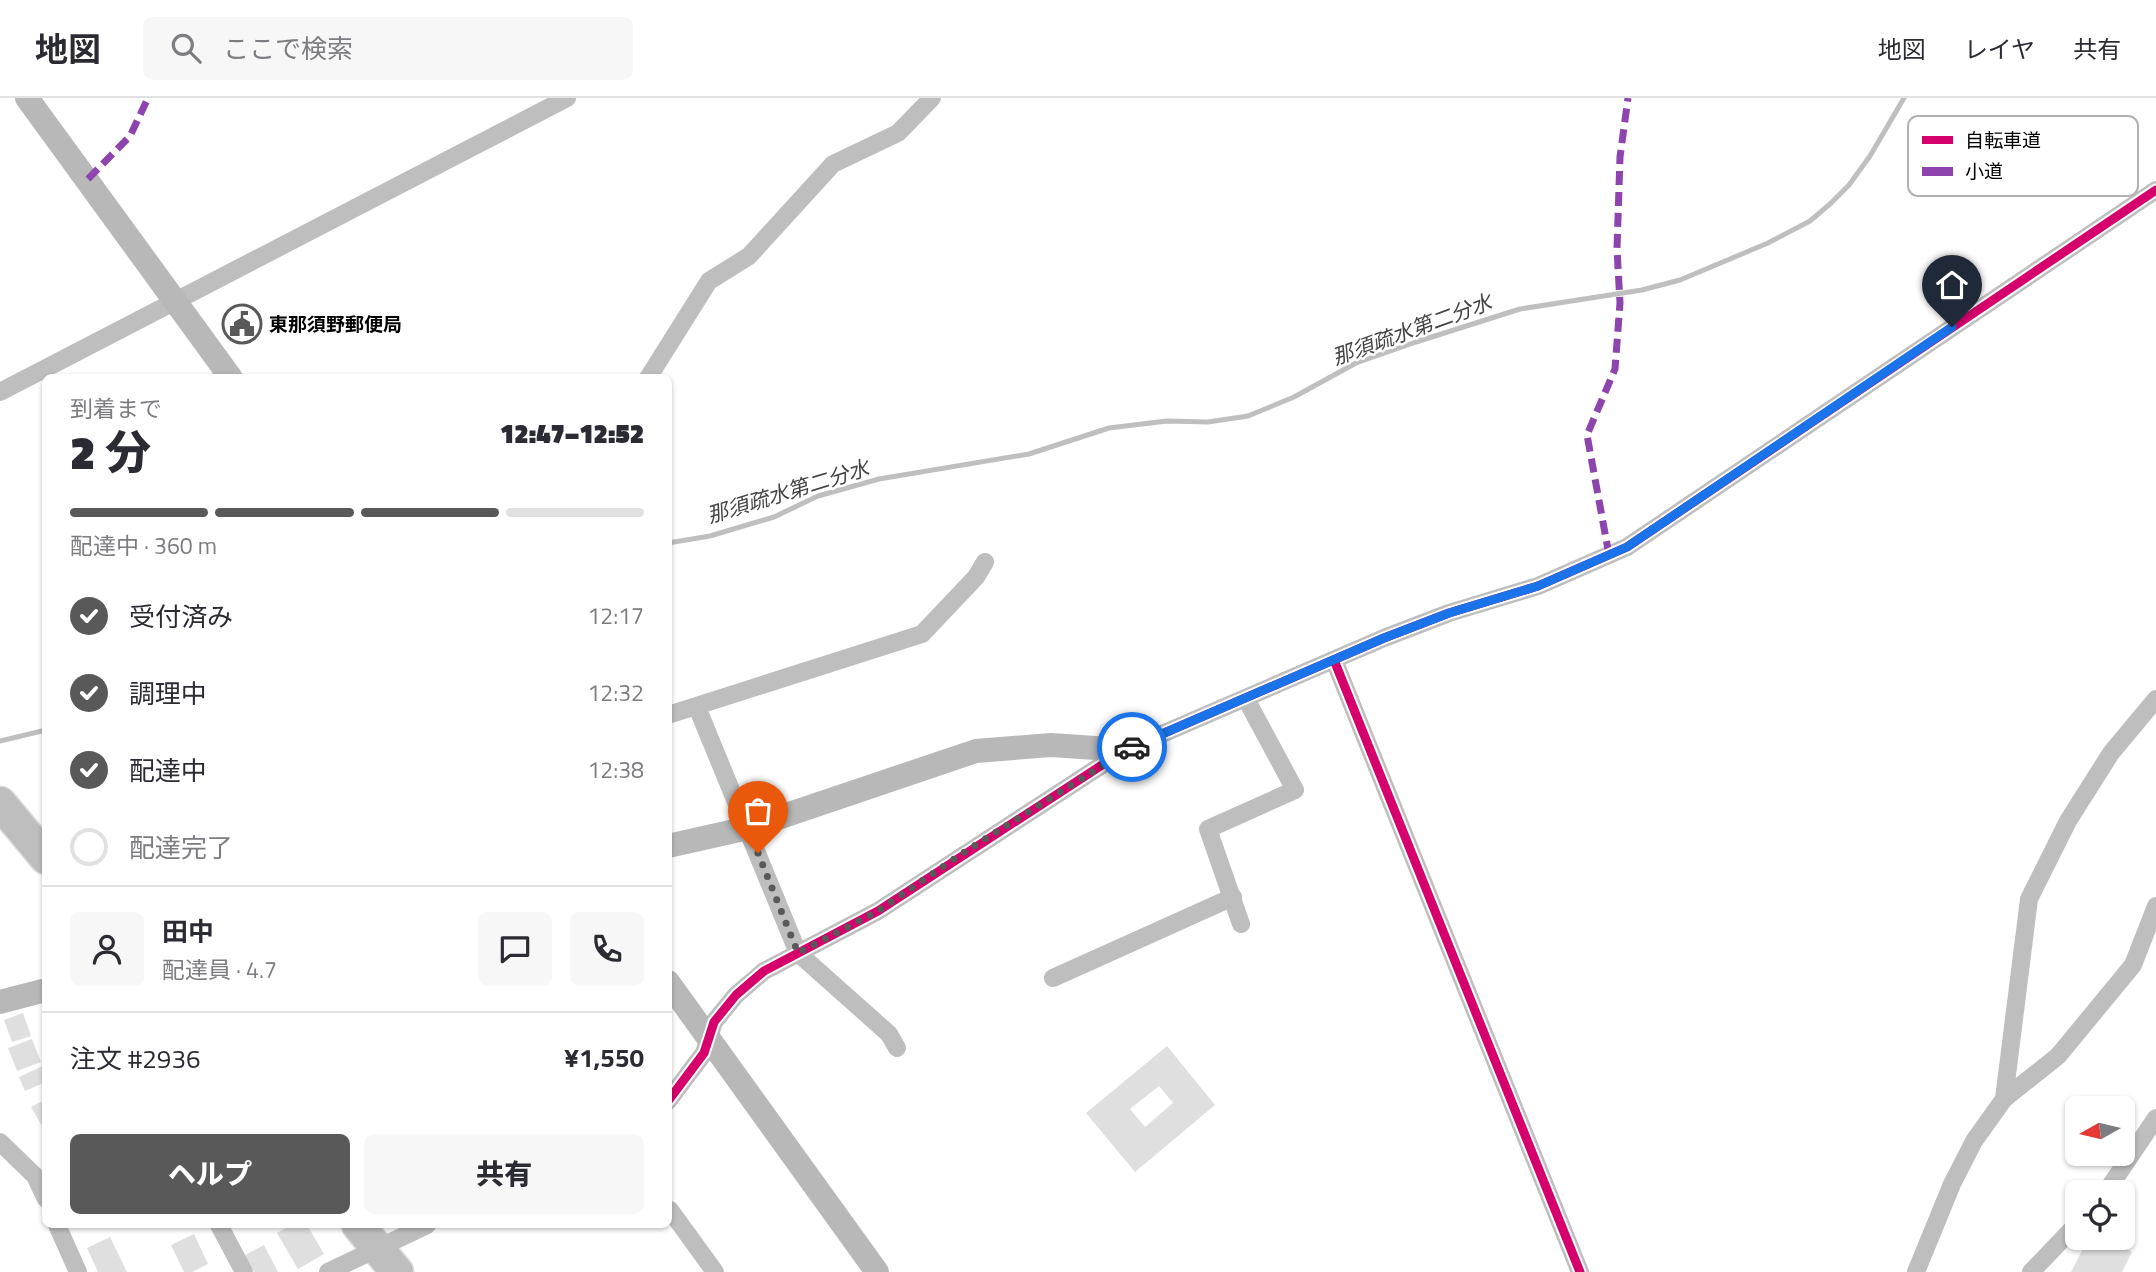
<!DOCTYPE html>
<html lang="ja">
<meta charset="utf-8">
<style>
:root{--surface:#fff;--page:#f7f7f7;--text:#2b2b33;--muted:#7c7c81;--line:#e1e1e2;--accent:#595959}
body{margin:0;font-family:"Titillium Web","Noto Sans JP",sans-serif;background:var(--page);color:var(--text);height:100vh;display:flex;flex-direction:column;font-size:26px;white-space:nowrap}
*{box-sizing:border-box;margin:0}
p{font-size:23px;color:var(--muted)}
.icon{flex:none;width:38px;height:38px;fill:none;stroke:currentColor;stroke-width:2;stroke-linecap:round;stroke-linejoin:round}
.map{position:relative;flex:1;overflow:hidden}
.panel{position:absolute;left:42px;top:276px;width:630px;height:854px;display:flex;flex-direction:column;background:var(--surface);border-radius:10px;box-shadow:0 2px 5px #0004}
.panel>*{flex:none}
.needle{width:46px;rotate:262deg}
.tools{position:absolute;left:2065px;top:998px;display:grid;gap:14px}
.tools a{display:grid;place-items:center;width:70px;height:70px;border-radius:10px;background:var(--surface);box-shadow:0 2px 5px #0004;font-size:35px}
.pin{position:absolute;display:grid;place-items:center;width:60px;height:60px;color:#fff;margin:-72px -30px;border-radius:50% 50% 50% 0;rotate:-45deg;box-shadow:0 0 7px #0007}
.pin .icon{rotate:45deg}
.courier{position:absolute;display:grid;place-items:center;width:70px;height:70px;margin:-35px;border:5px solid #1a73e8;border-radius:50%;background:#fff;color:#222;box-shadow:0 2px 9px #0007}
.head em{font-style:normal;font-weight:800}
.head div{display:flex;flex-direction:column-reverse}
.head{display:flex;align-items:center;justify-content:space-between;height:119px;padding:0 28px}
h1{font-size:46px;font-weight:800;line-height:52px}
.bar{display:grid;grid-template-columns:repeat(4,1fr);gap:10px 7px;align-content:center;height:84px;padding:0 28px}
.bar i{height:9px;border-radius:5px;background:var(--line)}
.bar .on{background:var(--accent)}
.bar p{grid-column:span 4}
.line{display:flex;align-items:center;gap:18px;padding:0 28px;border-top:2px solid var(--line)}
.line div{flex:1}
.round{display:grid;place-items:center;flex:none;width:74px;height:74px;border-radius:10px;background:var(--page)}
ol{padding:0 28px;list-style:none}
li{display:flex;align-items:center;gap:21px;height:77px}
li p{margin-inline-start:auto}
li .icon{padding:7px;border-radius:50%;background:var(--accent);color:#fff;stroke-width:4}
li:last-child{color:var(--muted)}
li i{width:38px;height:38px;border:4px solid var(--line);border-radius:50%}
.action{display:flex;gap:14px;margin-top:auto;padding:14px 28px}
.action a{flex:1;height:80px;border-radius:10px;background:var(--accent);color:#fff;font-size:28px;font-weight:800;line-height:80px;text-align:center}
.action a+a{background:var(--page);color:var(--text)}
header{display:flex;align-items:center;gap:42px;box-sizing:border-box;height:98px;padding:0 35px;background:var(--surface);border-bottom:2px solid var(--line)}
header strong{font-size:33px}
nav{display:flex;gap:38px;margin-inline-start:auto;font-size:24px}
.search{width:490px;height:63px;background:var(--page);display:flex;align-items:center;gap:18px;box-sizing:border-box;padding:0 24px;border-radius:10px;color:var(--muted);font-size:26px}
.map>svg:first-child{display:block}
.lines{fill:none;stroke-linecap:round;stroke-linejoin:round}
.stream{stroke:#bfbfbf;stroke-width:5}
.building{fill:#dfdfdf;fill-rule:evenodd}
.highway-casing{stroke:#dbdbdb;stroke-width:35}
.street{stroke:#bebebe;stroke-width:18}
.secondary{stroke:#b8b8b8;stroke-width:24}
.highway{stroke:#bebebe;stroke-width:32}
.quiet{stroke:#8e44ad;stroke-width:7;stroke-dasharray:14 7;stroke-linecap:butt}
.cycleway-casing{stroke:#fff;stroke-width:13}
.cycleway{stroke:#d6006c;stroke-width:9}
.done{stroke:#595959;stroke-width:7;stroke-dasharray:0 12.6}
.route{stroke:#1a73e8;stroke-width:9}
.labels{text-anchor:middle;stroke-width:5;stroke-linejoin:round;paint-order:stroke}
.poi-label{font-size:19px;font-weight:bold;fill:#000;stroke:#fff;text-anchor:start}
.water-label{font-size:21px;font-style:italic;fill:#444;stroke:#fff}
.key{fill:#fff;stroke:#b2b2b2;stroke-width:2}
.key-label{font-size:19px;fill:#000}
</style>
<header>
<strong>地図</strong>
<div class="search"><svg class="icon" aria-label="search" viewBox="0 0 24 24"><circle cx="10" cy="10" r="6"/><path d="M15 15l6 6"/></svg>ここで検索</div>
<nav><a>地図</a><a>レイヤ</a><a>共有</a></nav>
</header>
<div class="map">
<svg width="2156" height="1174" viewBox="0 0 2156 1174">
<rect width="100%" height="100%" fill="#fff"/>
<g class="lines">
<path class="stream" d="M668,445L710,438L774,419L818,398L879,381L1029,356L1109,330L1167,323L1208,324L1248,318L1294,299L1356,265L1416,244L1520,211L1642,192L1680,182L1768,145L1810,123L1830,106L1849,87L1870,58L1904,0
M0,643L46,632"/>
</g>
<path class="building" d="M240,209L259,227L243,244L224,226Z
M23,915L31,938L12,944L4,922Z
M32,941L41,964L17,973L8,950Z
M1167,948L1215,1007L1135,1074L1086,1015ZM1159,988L1173,1005L1145,1029L1130,1011Z
M43,968L46,984L25,993L19,979Z
M46,1001V1035L31,1009Z
M291,1127H307L324,1156L298,1171L277,1135Z
M194,1136L208,1166L192,1174H184L171,1147Z
M110,1139L127,1174H98L87,1150Z
M2089,1139H2106L2132,1154L2122,1174H2071Z
M264,1147L278,1174H254L245,1157Z"/>
<g class="lines">
<defs>
<path id="highway" d="M0,705L46,760
M358,1127L397,1174"/>
</defs>
<use href="#highway" class="highway-casing"/>
<path class="street" d="M648,280L709,183L749,158L833,66L898,35L932,0
M0,294L567,0
M1334,562L1580,1174
M697,609L798,855L889,936L897,950
M668,617L922,536L976,479L985,464
M1241,826L1208,731L1295,692L1246,601
M1053,880L1233,799
M2004,1001L2058,958L2133,867L2156,808
M668,1003L704,955L714,924L736,897L764,873L878,813L1125,652L1384,540L1449,515L1538,488L1627,449L2156,92
M0,1044L35,1078L46,1101
M2106,1094L2156,1020
M670,1112L715,1174
M57,1127L78,1174
M219,1127L244,1174
M328,1174L427,1127
M1916,1174L1952,1086L1974,1043L2004,1001L2029,801L2068,723L2111,655L2156,601
M2031,1174L2077,1126"/>
<path class="secondary" d="M27,0L231,280
M668,748L748,730L976,653L1051,647L1125,652
M668,884L877,1174
M0,904L46,892"/>
<use href="#highway" class="highway"/>
<path class="quiet" d="M88,81L130,38L148,0
M1609,457L1587,337L1615,271L1620,205L1617,151L1620,59L1628,0"/>
<defs>
<path id="cycleway" d="M1334,562L1580,1174
M668,1003L704,955L714,924L736,897L764,873L878,813L1125,652L1384,540L1449,515L1538,488L1627,449L2156,92"/>
</defs>
<use href="#cycleway" class="cycleway-casing"/>
<use href="#cycleway" class="cycleway"/>
</g>
<g class="lines">
<path class="done" d="M758,755L798,855L878,813L966,753L1132,649"/>
<path class="route" d="M1132,649L1384,540L1449,515L1538,488L1627,449L1952,229"/>
</g>
<defs>
<symbol id="civic-ring" viewBox="-11 -11 22 22"><circle r="9.5" fill="#fff" stroke="#595959" stroke-width="1.5"/><path d="M-.6-6.5H3V-4.5H.6V-3L4-1V1h2V6H-6V1h2V-1L-.6-3ZM-1.2 2.5V6h2.4V2.5Z" fill="#595959"/></symbol>
</defs>
<g fill-rule="evenodd">
<use href="#civic-ring" x="220" y="204" width="44" height="44"/>
</g>
<g class="labels">
<g class="poi-label">
<text x="269" y="233">東那須野郵便局</text>
</g>
<g class="water-label">
<text transform="translate(1412 232) rotate(-20)" y="7">那須疏水第二分水</text>
<text transform="translate(788 394) rotate(-17)" y="7">那須疏水第二分水</text>
</g>
</g>
<rect x="1908" y="18" width="230" height="80" rx="10" class="key"/>
<rect x="1922" y="38" width="31" height="8" fill="#d6006c"/>
<rect x="1922" y="69" width="31" height="9" fill="#8e44ad"/>
<g class="key-label">
<text x="1965" y="49">自転車道</text>
<text x="1965" y="80">小道</text>
</g>
</svg>
<div class="tools">
<a><svg class="needle" viewBox="-14 -14 28 28"><path d="M0-13l5 13h-10z" fill="#e53935"/><path d="M0 13l5-13h-10z" fill="#7c7c81"/></svg></a>
<a><svg class="icon" aria-label="locate" viewBox="0 0 24 24"><circle cx="12" cy="12" r="6"/><path d="M12 2v4M12 18v4M2 12h4M18 12h4"/></svg></a>
</div>
<div class="pin" style="left:758px;top:755px;background:#ea580c"><svg class="icon" aria-label="bag" viewBox="0 0 24 24"><path d="M5 8h14l-1 12H6zM9 8a3 3 0 0 1 6 0"/></svg></div>
<div class="pin" style="left:1952px;top:229px;background:#1f2937"><svg class="icon" aria-label="home" viewBox="0 0 24 24"><path d="M3 11l9-7 9 7M6 9v11h12V9"/></svg></div>
<div class="courier" style="left:1132px;top:649px"><svg class="icon" aria-label="car" viewBox="0 0 24 24"><path d="M5 17H2v-5l4-1 3-4h7l3 4 3 1v5h-3M9 17h6M6 11h13"/><circle cx="7" cy="17" r="2"/><circle cx="17" cy="17" r="2"/></svg></div>
<section class="panel">
<div class="head"><div><h1>2 分</h1><p>到着まで</p></div><em>12:47–12:52</em></div>
<div class="bar"><i class="on"></i><i class="on"></i><i class="on"></i><i></i><p>配達中 · 360 m</p></div>
<ol>
<li><svg class="icon" aria-label="check" viewBox="0 0 24 24"><path d="M5 12l5 5 9-10"/></svg>受付済み<p>12:17</p></li>
<li><svg class="icon" aria-label="check" viewBox="0 0 24 24"><path d="M5 12l5 5 9-10"/></svg>調理中<p>12:32</p></li>
<li><svg class="icon" aria-label="check" viewBox="0 0 24 24"><path d="M5 12l5 5 9-10"/></svg>配達中<p>12:38</p></li>
<li><i></i>配達完了</li>
</ol>
<div class="line" style="height:126px"><a class="round"><svg class="icon" aria-label="person" viewBox="0 0 24 24"><circle cx="12" cy="8" r="4"/><path d="M4 21q1-7 8-7t8 7"/></svg></a><div><b>田中</b><p>配達員 · 4.7</p></div><a class="round"><svg class="icon" aria-label="chat" viewBox="0 0 24 24"><path d="M4 5h16v11H9l-5 4z"/></svg></a><a class="round"><svg class="icon" aria-label="phone" viewBox="0 0 24 24"><path d="M5 4h4l2 5-3 2q2 4 5 5l2-3 5 2v4C11 20 4 13 5 4z"/></svg></a></div>
<div class="line" style="height:91px"><div>注文 #2936</div><b>¥1,550</b></div>
<div class="action"><a>ヘルプ</a><a>共有</a></div>
</section>
</div>
